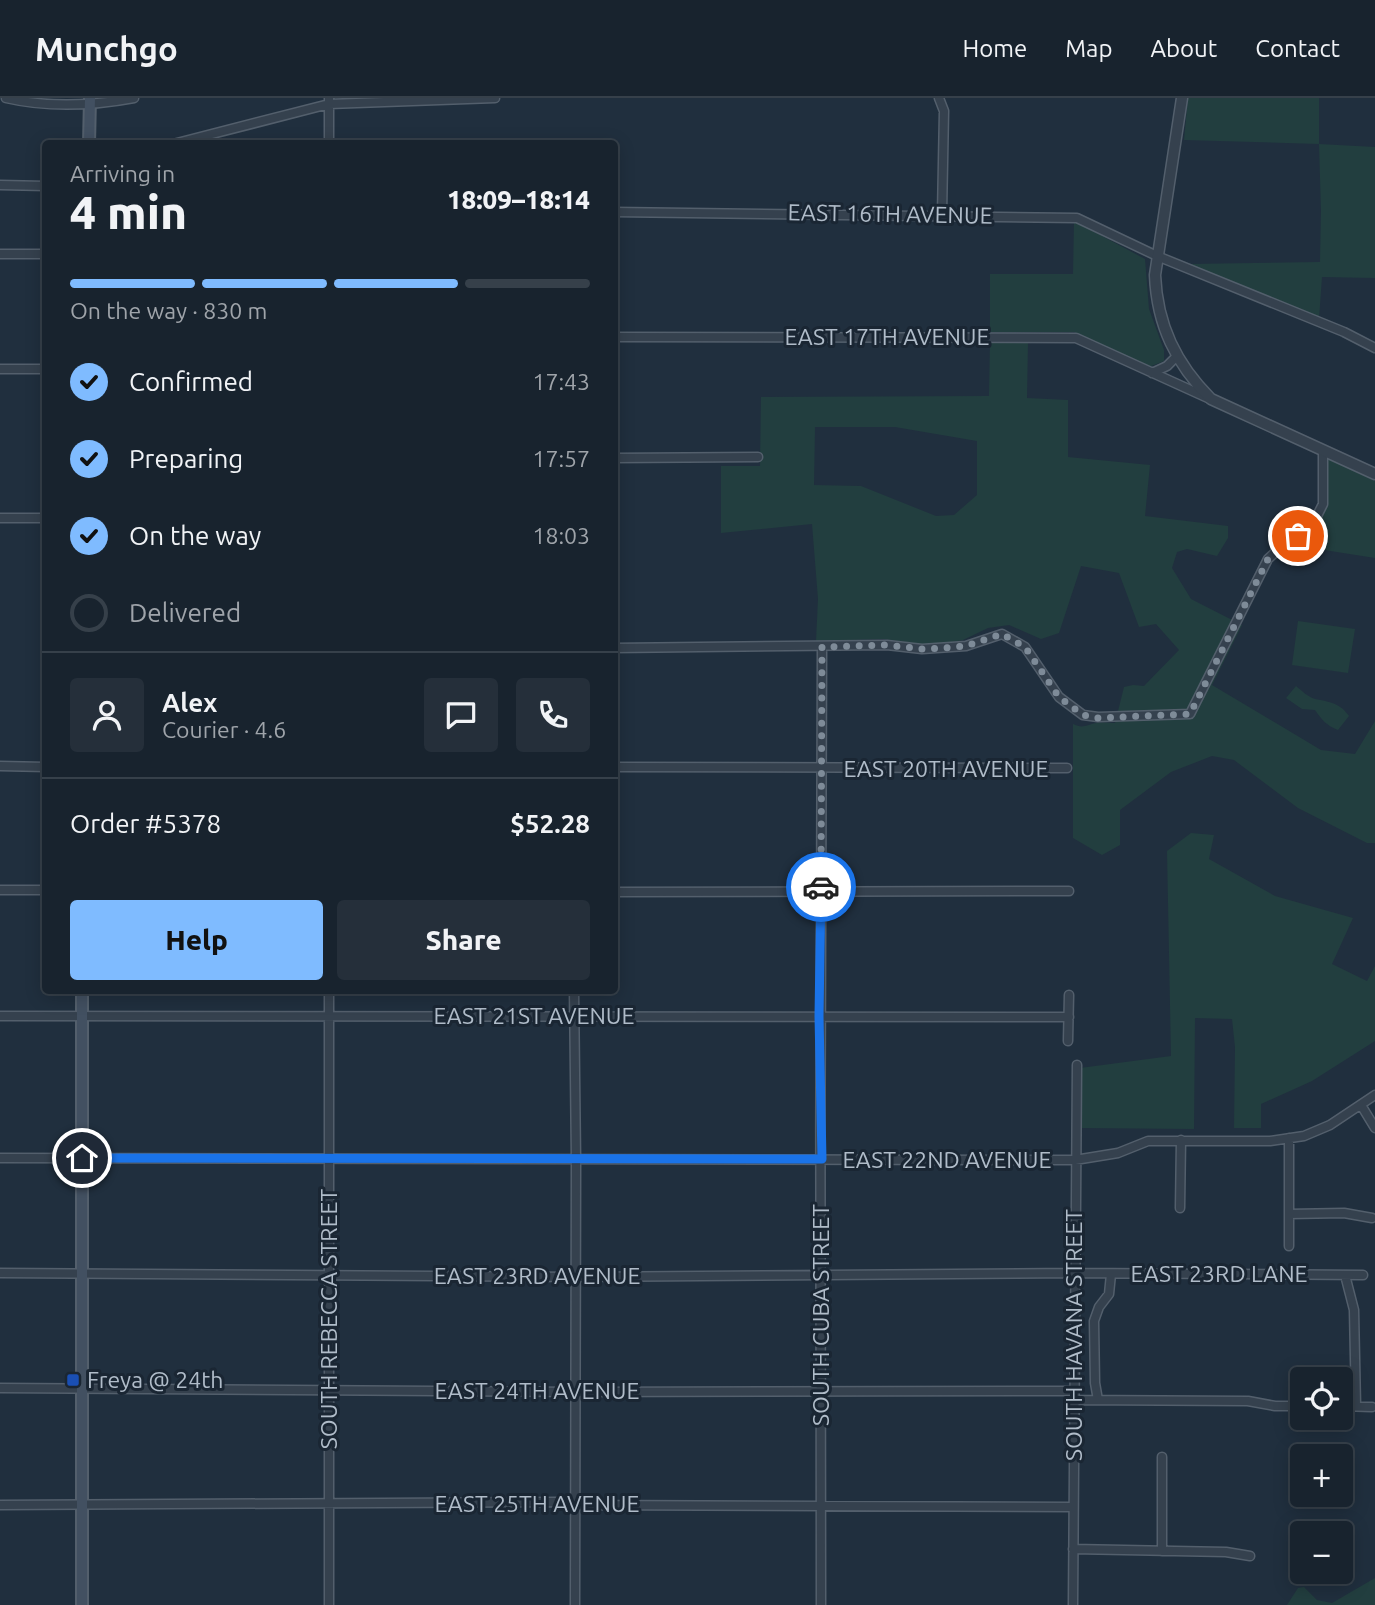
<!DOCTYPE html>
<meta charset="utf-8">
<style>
:root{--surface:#18232e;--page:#252f3a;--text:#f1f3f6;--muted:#9fa4aa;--line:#36404a;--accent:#7fbbff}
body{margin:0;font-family:Ubuntu,sans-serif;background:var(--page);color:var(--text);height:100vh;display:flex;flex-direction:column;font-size:26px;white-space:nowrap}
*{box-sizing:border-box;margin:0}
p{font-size:23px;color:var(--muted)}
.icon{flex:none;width:38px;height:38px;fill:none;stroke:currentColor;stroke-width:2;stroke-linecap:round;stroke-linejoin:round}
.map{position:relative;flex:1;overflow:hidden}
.sheet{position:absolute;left:42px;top:42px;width:576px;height:854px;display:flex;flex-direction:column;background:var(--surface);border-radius:7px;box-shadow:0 4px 18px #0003,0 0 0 2px var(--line)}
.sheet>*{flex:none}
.tools{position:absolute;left:1290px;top:1269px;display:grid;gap:14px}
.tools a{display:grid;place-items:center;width:63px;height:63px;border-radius:7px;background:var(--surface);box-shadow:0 4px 18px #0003,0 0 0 2px var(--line);font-size:35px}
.pin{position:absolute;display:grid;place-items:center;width:60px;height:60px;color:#fff;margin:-30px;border:4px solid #fff;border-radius:50%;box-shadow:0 2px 7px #0007}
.courier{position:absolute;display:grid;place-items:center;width:70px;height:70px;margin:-35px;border:5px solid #1a73e8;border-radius:50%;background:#fff;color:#222;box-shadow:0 2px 9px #0007}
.summary em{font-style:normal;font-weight:800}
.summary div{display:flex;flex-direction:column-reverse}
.summary{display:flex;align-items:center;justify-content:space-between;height:119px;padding:0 28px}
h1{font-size:46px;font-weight:800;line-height:52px}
.bar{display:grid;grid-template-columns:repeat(4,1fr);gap:10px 7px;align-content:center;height:84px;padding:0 28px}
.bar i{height:9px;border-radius:5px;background:var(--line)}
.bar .current{background:var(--accent)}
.bar p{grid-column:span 4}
.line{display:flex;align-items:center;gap:18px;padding:0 28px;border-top:2px solid var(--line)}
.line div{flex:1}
.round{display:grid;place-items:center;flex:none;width:74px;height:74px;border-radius:7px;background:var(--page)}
ol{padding:0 28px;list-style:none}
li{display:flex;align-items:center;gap:21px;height:77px}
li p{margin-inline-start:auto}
li .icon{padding:7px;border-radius:50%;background:var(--accent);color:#111;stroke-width:4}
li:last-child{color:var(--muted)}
li i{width:38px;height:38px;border:4px solid var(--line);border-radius:50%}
.cta{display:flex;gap:14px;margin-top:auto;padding:14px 28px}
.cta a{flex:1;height:80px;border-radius:7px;background:var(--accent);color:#111;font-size:28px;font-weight:800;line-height:80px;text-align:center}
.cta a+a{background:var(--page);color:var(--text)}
header{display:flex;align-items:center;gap:42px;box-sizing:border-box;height:98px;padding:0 35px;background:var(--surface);border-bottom:2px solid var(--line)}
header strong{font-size:33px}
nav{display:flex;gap:38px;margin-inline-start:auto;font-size:24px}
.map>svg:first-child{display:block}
.green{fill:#223e3f;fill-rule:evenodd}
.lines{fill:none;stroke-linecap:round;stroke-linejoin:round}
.minor-casing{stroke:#535f6c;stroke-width:11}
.tertiary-casing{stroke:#535f6c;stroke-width:13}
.secondary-casing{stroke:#535f6c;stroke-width:14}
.minor{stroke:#35414e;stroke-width:8}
.tertiary{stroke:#35414e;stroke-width:10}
.secondary{stroke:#425061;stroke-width:10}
.done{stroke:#7e8b98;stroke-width:7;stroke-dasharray:0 12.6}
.route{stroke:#1a73e8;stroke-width:9}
.transit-dot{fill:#1a4fb4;stroke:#1a2633;stroke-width:2.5}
.labels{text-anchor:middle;stroke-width:6;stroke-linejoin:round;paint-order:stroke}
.street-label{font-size:23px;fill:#b0bcc9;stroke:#1a2633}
.poi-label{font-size:23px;fill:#b0bcc9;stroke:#1a2633;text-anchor:start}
</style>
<header>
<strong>Munchgo</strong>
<nav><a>Home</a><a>Map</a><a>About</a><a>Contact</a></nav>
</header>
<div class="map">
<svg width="1375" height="1507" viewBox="0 0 1375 1507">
<rect width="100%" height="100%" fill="#202f3e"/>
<path class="green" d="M1188,0H1319V46L1375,49V180L1322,179L1319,221L1189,166L1320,164L1321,113L1319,46L1184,42Z
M1074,123L1145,161L1149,211L1164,252V263L1149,269L1074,234H990V176H1073Z
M990,244L1028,245L1027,300L1068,302V359L1150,367L1145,418L1228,428V440L1217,458L1187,451L1177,454L1172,470L1191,501L1242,527L1212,587L1321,652L1355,656L1375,623V745H1367L1298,710L1234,662L1212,658L1171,674L1120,712V747L1102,757L1073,740V626C1083,631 1086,627 1096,625C1102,624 1109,625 1115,625L1124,589L1133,587L1144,588L1179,552L1156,526L1139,529L1119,475L1081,468L1059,535L1041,541L1009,527L988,530L963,542L932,548L884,541L816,543L818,501L812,426L721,435V368H760L761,299L989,298ZM815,329H895L977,343V397L954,417L936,418L861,388L814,387Z
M1327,360L1375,383V460L1305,449L1301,440C1333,421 1326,393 1327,360Z
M1298,523L1355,531L1348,575L1292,567Z
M1296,588C1302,593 1308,599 1315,601C1330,604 1340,605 1349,618L1338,632C1327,628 1321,621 1315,612L1302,611L1286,600Z
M1191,735L1214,737L1209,761L1275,798L1353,820L1332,866L1367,883L1375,868V943L1312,983L1261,1006V1030H1234L1235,949L1232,921L1195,920L1194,1031L1080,1030V970L1171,958L1167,753Z
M1375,1480V1507H1287L1298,1490L1304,1489L1317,1502L1332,1505Z"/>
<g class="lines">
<defs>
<path id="minor" d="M6,0C49,10 91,8 134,0
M329,0V46
M939,0L944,13L942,116
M173,46L329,6L495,0
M0,87L46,88
M614,114L1077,120L1157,158L1344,234L1375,250
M0,156H46
M614,239L1076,240L1208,300
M0,271H46
M1152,275L1167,268L1176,259
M614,360L758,359
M0,420H46
M614,550L887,547L922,551L966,548L1002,536L1025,549L1059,599L1083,617L1098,619L1190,616L1268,461L1284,446L1311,430L1323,406V352
M0,668L46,669
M614,669L1067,670
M0,792H46
M614,794L1069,793
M574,892L576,1062L575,1507
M0,918L1069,919
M1068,943L1069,897
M1361,1007L1375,1030
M1289,1040V1148
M0,1060L1075,1062L1118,1055L1148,1043H1270L1304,1038L1330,1027L1375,997
M1180,1110L1181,1042
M1289,1116L1344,1115L1372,1120
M0,1175L575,1179L1074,1175L1363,1177
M1345,1177L1354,1212L1356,1308
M0,1290L575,1294L1073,1293
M1073,1302L1248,1303L1275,1308H1302
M1098,1302L1095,1285L1094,1223L1099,1209L1109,1196L1111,1176
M1340,1308L1372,1309
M1162,1359V1453
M0,1407L555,1404L575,1407L1073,1409
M1073,1451L1226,1454L1250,1458
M329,1507V892
M821,1507C821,1188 819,868 822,549
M1073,1507L1077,967"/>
<path id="tertiary" d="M1182,0L1155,177C1157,227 1176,266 1211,301L1375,376"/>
<path id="secondary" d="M89,46L90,0
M82,1507V892"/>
</defs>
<use href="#minor" class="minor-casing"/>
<use href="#tertiary" class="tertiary-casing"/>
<use href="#secondary" class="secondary-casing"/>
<use href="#minor" class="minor"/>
<use href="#tertiary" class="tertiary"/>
<use href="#secondary" class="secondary"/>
</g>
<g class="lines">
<path class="done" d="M821,789L822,549L887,547L922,551L944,550L966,548L1002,536L1025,549L1059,599L1083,617L1098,620L1190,616L1268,461L1284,446L1298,438"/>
<path class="route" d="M82,1060L822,1061L819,918L821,789"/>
</g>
<rect class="transit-dot" x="66" y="1275" width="14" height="14" rx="3.5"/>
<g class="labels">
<g class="street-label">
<text transform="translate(890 116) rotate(1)" y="8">EAST 16TH AVENUE</text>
<text x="887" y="247">EAST 17TH AVENUE</text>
<text x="946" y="679">EAST 20TH AVENUE</text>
<text x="534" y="926">EAST 21ST AVENUE</text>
<text x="947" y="1070">EAST 22ND AVENUE</text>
<text x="1219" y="1184">EAST 23RD LANE</text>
<text x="537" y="1186">EAST 23RD AVENUE</text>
<text transform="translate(821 1217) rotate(-90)" y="8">SOUTH CUBA STREET</text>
<text transform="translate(329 1221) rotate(-90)" y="8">SOUTH REBECCA STREET</text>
<text transform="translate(1074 1237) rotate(-90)" y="8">SOUTH HAVANA STREET</text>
<text x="537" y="1301">EAST 24TH AVENUE</text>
<text x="537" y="1414">EAST 25TH AVENUE</text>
</g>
<g class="poi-label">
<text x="87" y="1290">Freya @ 24th</text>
</g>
</g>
</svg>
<div class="tools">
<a><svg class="icon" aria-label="locate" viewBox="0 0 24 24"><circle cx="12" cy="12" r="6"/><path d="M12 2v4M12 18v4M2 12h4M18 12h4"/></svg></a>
<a>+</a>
<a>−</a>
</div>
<div class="pin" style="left:1298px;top:438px;background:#ea580c"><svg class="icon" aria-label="bag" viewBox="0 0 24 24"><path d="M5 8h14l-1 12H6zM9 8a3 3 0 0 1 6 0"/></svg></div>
<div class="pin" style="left:82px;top:1060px;background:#1f2937"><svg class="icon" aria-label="home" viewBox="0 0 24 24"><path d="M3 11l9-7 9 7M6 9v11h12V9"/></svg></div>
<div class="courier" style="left:821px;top:789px"><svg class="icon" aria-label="car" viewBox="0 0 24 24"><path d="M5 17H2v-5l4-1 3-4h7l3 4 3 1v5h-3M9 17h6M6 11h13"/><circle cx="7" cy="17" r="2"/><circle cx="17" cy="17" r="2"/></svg></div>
<section class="sheet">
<div class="summary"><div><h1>4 min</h1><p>Arriving in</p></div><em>18:09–18:14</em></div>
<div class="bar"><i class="current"></i><i class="current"></i><i class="current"></i><i></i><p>On the way · 830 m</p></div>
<ol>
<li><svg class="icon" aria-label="check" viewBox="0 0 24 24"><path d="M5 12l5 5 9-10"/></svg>Confirmed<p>17:43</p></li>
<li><svg class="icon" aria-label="check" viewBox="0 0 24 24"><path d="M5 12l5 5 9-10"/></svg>Preparing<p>17:57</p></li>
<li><svg class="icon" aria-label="check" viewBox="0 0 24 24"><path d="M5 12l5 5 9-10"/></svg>On the way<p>18:03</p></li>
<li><i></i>Delivered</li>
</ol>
<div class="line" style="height:126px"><a class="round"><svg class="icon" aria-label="person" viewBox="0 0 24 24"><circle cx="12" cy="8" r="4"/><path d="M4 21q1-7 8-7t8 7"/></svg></a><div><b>Alex</b><p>Courier · 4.6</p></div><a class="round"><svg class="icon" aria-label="chat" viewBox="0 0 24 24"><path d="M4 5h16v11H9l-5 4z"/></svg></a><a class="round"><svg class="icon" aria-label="phone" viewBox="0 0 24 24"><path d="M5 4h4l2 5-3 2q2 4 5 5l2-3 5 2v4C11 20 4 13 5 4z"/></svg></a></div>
<div class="line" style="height:91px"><div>Order #5378</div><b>$52.28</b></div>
<div class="cta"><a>Help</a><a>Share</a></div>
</section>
</div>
